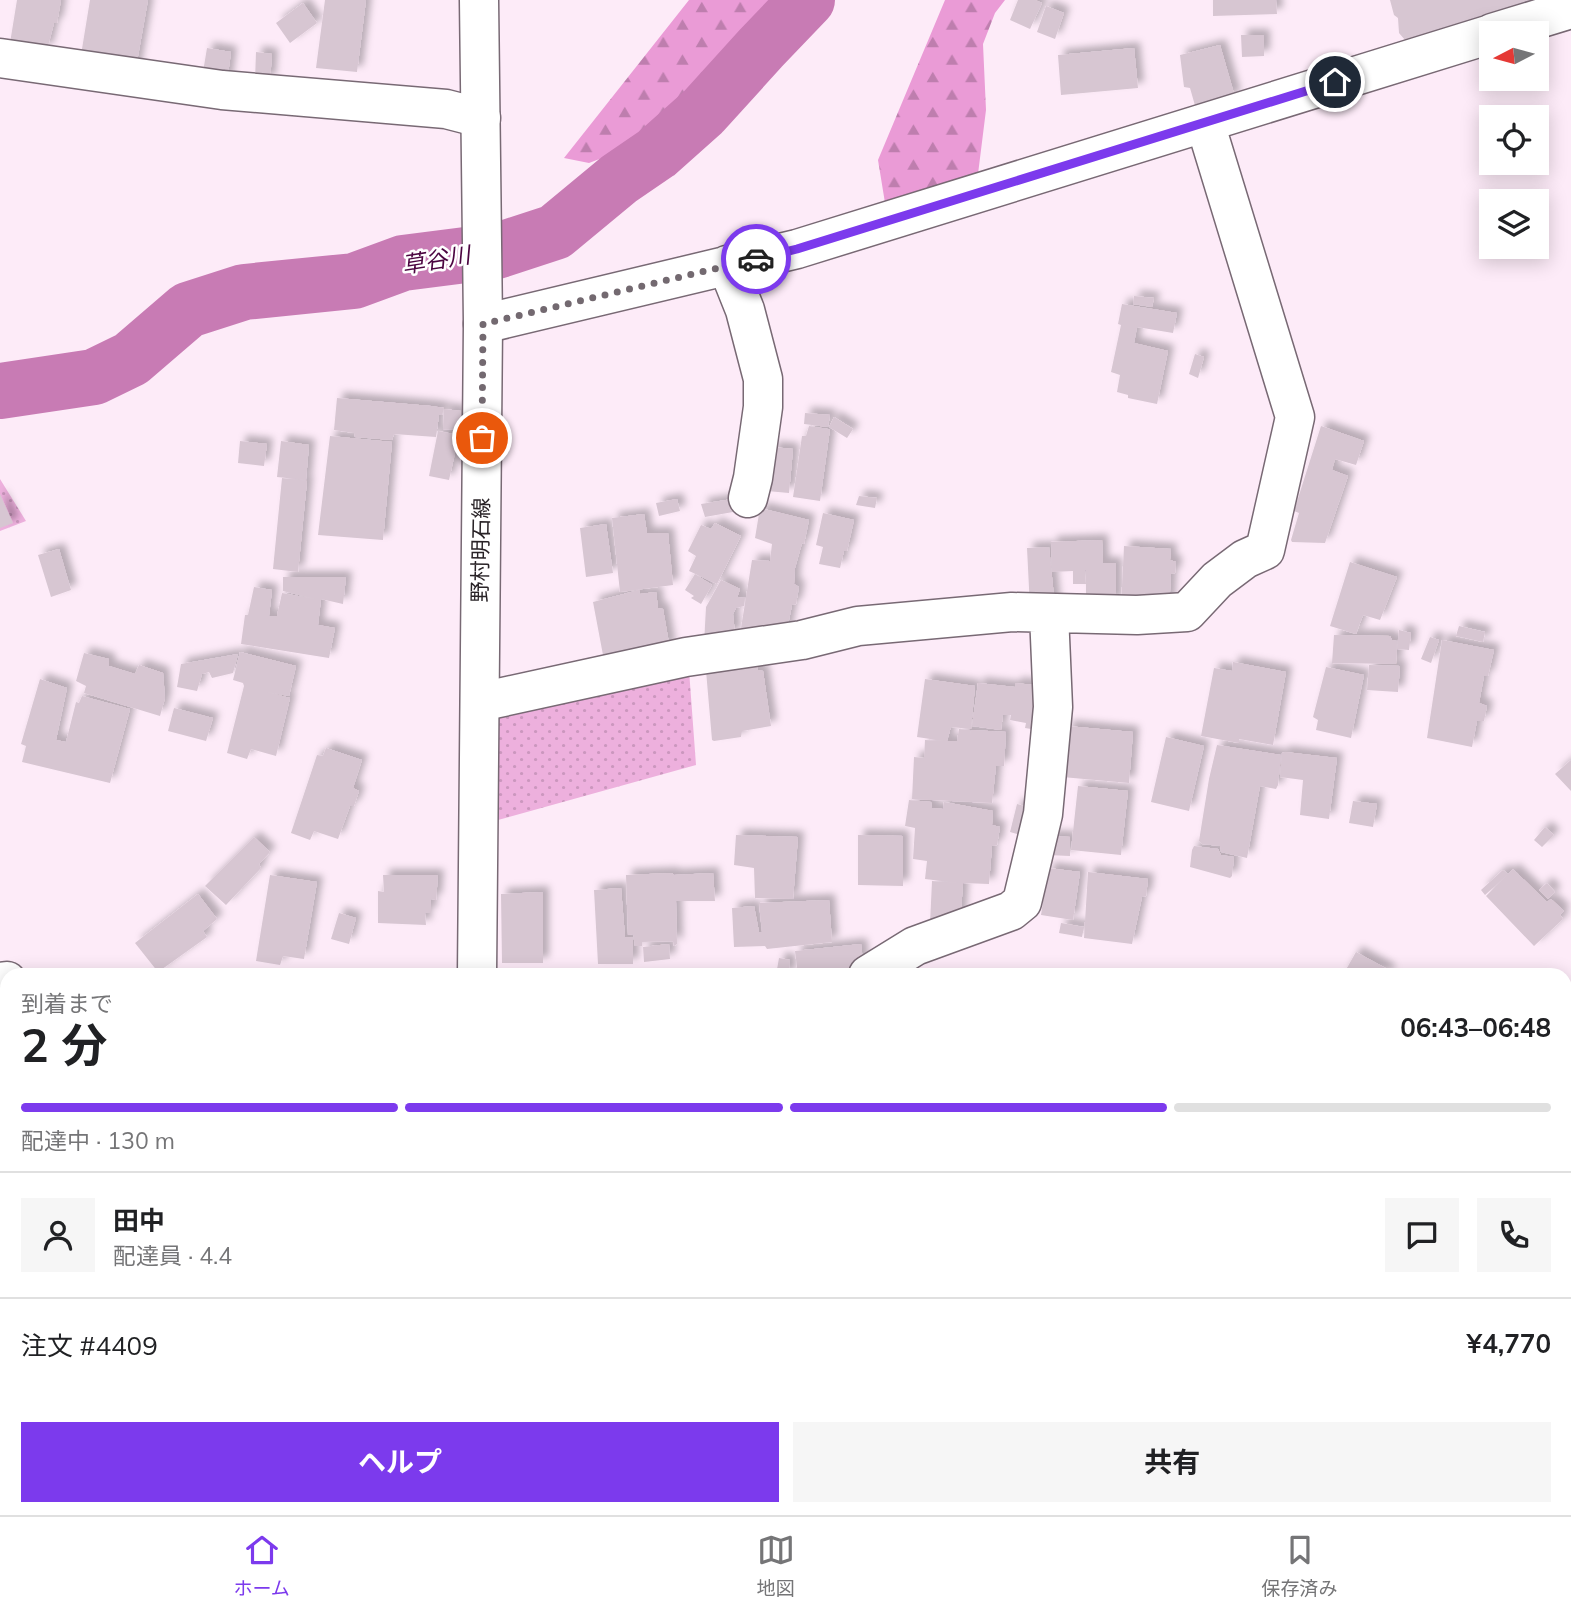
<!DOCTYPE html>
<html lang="ja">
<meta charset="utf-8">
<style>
:root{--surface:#fff;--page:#f6f6f6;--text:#202124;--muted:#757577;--line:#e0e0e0;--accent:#7c3aed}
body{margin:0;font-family:Mulish,"Noto Sans JP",sans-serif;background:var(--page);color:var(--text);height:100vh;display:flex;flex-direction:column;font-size:26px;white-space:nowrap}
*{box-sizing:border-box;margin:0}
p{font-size:23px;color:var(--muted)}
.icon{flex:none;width:38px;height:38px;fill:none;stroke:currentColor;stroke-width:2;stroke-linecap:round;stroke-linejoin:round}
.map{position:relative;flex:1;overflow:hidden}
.details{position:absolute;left:0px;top:968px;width:1572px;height:548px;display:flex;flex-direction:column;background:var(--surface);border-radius:21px 21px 0 0;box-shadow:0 4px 18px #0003}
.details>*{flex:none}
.needle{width:46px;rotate:264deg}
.controls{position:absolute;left:1479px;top:21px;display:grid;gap:14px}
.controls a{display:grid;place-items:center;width:70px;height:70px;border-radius:0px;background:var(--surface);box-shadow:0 4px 18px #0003;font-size:35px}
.pin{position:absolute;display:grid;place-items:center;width:60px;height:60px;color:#fff;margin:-30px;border:4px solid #fff;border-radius:50%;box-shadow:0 2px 7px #0007}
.courier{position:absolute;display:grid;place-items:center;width:70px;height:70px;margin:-35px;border:5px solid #7c3aed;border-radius:50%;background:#fff;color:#222;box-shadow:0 2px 9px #0007}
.summary em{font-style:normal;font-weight:700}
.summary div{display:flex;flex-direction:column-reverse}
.summary{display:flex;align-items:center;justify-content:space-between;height:119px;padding:0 21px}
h1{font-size:46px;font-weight:700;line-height:52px}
.bar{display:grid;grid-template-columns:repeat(4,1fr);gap:10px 7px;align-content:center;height:84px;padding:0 21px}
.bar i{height:9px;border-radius:5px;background:var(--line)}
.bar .selected{background:var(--accent)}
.bar p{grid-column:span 4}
.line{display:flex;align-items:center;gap:18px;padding:0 21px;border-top:2px solid var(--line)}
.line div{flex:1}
.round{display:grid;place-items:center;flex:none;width:74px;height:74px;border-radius:0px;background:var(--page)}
.cta{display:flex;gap:14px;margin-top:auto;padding:14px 21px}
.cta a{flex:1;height:80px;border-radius:0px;background:var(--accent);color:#fff;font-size:28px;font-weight:700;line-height:80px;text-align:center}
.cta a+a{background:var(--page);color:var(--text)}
.tabs{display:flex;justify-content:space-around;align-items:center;height:98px;border-top:2px solid var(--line);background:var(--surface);font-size:19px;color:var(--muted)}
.tabs a{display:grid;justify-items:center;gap:4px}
.tabs .selected{color:var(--accent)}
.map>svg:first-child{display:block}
.grass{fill:url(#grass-dots)}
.forest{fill:url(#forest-firs)}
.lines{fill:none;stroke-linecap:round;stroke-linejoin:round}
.river{stroke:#c87bb4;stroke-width:56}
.building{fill:#d7c6d2;filter:url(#shadow)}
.minor-casing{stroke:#786974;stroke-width:41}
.major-casing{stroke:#786974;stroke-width:41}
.minor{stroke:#fff;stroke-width:38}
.major{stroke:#fff;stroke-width:38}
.done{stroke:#736970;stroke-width:7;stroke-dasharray:0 12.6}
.route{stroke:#7c3aed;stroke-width:9}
.labels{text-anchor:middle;stroke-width:5;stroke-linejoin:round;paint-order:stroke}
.street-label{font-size:21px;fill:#292327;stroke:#fff}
.water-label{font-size:23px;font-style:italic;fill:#4b0440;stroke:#fff}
</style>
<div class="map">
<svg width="1571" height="1515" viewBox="0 0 1571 1515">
<defs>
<pattern id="grass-dots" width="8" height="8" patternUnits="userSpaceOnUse" patternTransform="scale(1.75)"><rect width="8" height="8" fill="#edb0dd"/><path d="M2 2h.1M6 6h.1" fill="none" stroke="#cb97be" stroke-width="1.8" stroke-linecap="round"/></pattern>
<pattern id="forest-firs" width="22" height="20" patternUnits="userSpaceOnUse" patternTransform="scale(1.75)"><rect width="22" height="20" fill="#ea9bd6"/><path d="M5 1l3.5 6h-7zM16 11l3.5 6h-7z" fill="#be7eae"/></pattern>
<filter id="shadow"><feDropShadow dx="6" dy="-6" stdDeviation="3.5" flood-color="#0004"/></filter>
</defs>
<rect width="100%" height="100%" fill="#fdebf8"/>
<path class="grass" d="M0,479L26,521L0,531Z
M689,670L696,765L498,820V705Z"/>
<path class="forest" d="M689,0H773L657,137L589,163L564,158Z
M945,0H1005L995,13L983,44L986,110L977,182L886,209L878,160Z
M1220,1508H1270V1509L1264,1515H1206Z"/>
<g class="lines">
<path class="river" d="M0,391L94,377L131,359L188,310L244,292L354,281L403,263L497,251L555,232L619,179L657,153L703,112L761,48L807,0"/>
</g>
<path class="building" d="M17,0H61L57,23H54L47,50L10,43Z
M90,0H148L135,73L81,55Z
M325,0H366L357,72L316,68Z
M1018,0H1035L1042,3L1030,29L1010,20Z
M1213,0H1276L1277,14L1213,16Z
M1390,0H1534V1L1405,40L1399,33L1398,18L1394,15Z
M303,3L317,23L290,43L276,23Z
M1046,6L1064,13L1055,39L1037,32Z
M1241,35H1264V56L1242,57Z
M1220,45L1235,97L1196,109L1190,88L1184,87L1180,55Z
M207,48L231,52L227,82L202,78Z
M1134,48L1138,88L1061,95L1058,55Z
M256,52L272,54L270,81L255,80Z
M1134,296L1154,298L1152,307L1133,304Z
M1122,304L1177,313L1173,333L1137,327L1134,343L1168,351L1157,404L1128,398V395L1117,392L1120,375L1111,372L1121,325L1118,324Z
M1195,354L1204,357L1198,378L1189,374Z
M337,398L431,406L444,408L442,415H439L436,437L394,434L392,440L355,437L354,433L334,430Z
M444,409L461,411L460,430L443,429Z
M805,413L830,415L828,427L804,424Z
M834,417L853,429L847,438L829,427Z
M809,426L828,429L827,430L830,429L820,501L793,497L802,436H806Z
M1321,426L1364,441L1356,465L1335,459L1332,470L1348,476L1325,543L1292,542L1291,540L1299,513L1294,511Z
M438,431L459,435L449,480L429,476Z
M330,436L392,442L383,540L318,535Z
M240,441L267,444L264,466L238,463Z
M281,441L309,445L306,480L277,477Z
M772,447L793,449L789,493L767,491Z
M282,478L307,481L298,572L273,569Z
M0,494L13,523L0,528Z
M859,496L877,498L875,508L856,505Z
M677,499L680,511L659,516L656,503Z
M732,499L733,512L705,517L701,504Z
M760,508L809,520L804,544L802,543L795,568L794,584L799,587L796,604L792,605L786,635L741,628L752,560L770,561L772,544L755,538Z
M823,513L854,520L847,551H844L840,568L819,564L823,547L816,545Z
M644,514L647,533H668L673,585L620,592L612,518Z
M715,523L741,536L717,584L689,571L696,556L688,551L701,525L711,529Z
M606,524L613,573L586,577L580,528Z
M1102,540L1103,563H1116V604L1086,603V570H1085L1086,584H1073V571L1052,572L1051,542Z
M1124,546L1171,549L1170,560L1176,562L1175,573L1171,574L1169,610L1121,607Z
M1049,547L1055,607L1030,608L1027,548Z
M59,549L71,590L51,597L38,555Z
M1350,562L1397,577L1380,620L1363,615L1356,634L1330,626Z
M695,574L712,585L701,604L691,598L694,596L685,590Z
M283,577H346L343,604L321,599L318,625L335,628L329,658L241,644L245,615H248L254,587L272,590L269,616H277L282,593L315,599L283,591Z
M721,580L740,589L737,598L745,597L744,606L736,608L733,614L735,634L704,644L706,607Z
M639,590L640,594L656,592L658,608L663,609L670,649L603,655L593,602Z
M1459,626L1485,632L1483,642L1456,636Z
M1399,630L1411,633L1409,650L1397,649Z
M1334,635L1390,636L1392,640L1397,641L1396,664L1332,663Z
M1430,637L1439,640L1431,663L1421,659Z
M1442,640L1494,650L1488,676H1484L1479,703L1487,706L1484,721H1477L1472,747L1427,738Z
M240,652L296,666L289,696L267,692L290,698L276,756L251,749L247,759L227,753L244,686L243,683L233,680Z
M754,652L758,670L763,671L771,726L742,731L741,737L714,741L712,740L705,659Z
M84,653L109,659V666L135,674L139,665L163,673L165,698L160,716L84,693L86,686L76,681Z
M238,654L233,673L212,678L209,672L202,674L197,691L177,687L181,664Z
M1233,662L1286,672L1273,745L1239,739V743L1201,736L1214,668L1232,671Z
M1369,665L1400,666L1398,692L1367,690Z
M1326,667L1364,675L1351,738L1316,730L1318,720L1313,717Z
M40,679L67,688L56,740L66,742L76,702L79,703L82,696L130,709L110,783L22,762L26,746L21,744Z
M925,679L975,686L971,729L951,727L947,741H957L959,729L970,730L971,734V730L1006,732L1004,766H996L992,803L912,799L914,757L924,758L925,740L944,741L917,737Z
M978,683L1015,687V683L1043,686L1037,730L1025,728L1026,723L1010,720L1011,715H1003L1001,730L972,726Z
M174,708L213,718L206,741L168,731Z
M1067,726L1133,732L1129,783L1062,777Z
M1166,737L1204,746L1189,811L1151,802Z
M1217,745L1281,755L1278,785L1276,789L1260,786L1247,858L1221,852L1220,846L1202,844L1199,841L1209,779Z
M326,748L362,760L353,788L359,791L354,806H350L338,839L314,831L310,840L291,833L317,755L323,756Z
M1285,752L1337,758L1329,819L1300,815L1303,780L1280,777L1282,753Z
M1571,760V791L1555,774Z
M1078,786L1128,791L1121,855L1071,850Z
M909,800L931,802L932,808L943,809L944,802L993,811L992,825L1000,827L997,845L992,846L989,884L963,883L960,926L930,924L932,881L959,883L925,879L927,861L913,859L915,828L905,826Z
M1353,801L1377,804L1373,827L1349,823Z
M1017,804L1035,809L1028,837L1010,832Z
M1545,827L1554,835L1542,847L1534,840Z
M736,835L798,837L793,899L755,898L754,868L734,865Z
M858,835L903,836V886L858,885Z
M1048,836L1070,837V856L1047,855Z
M254,837L270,852L259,864L261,868L226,905L205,886Z
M1194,846L1218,849L1221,855L1234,857L1232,876L1230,878L1190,867L1192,850Z
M1048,868L1080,872L1073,920L1041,915Z
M1513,869L1547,902L1551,899L1564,911L1560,915L1563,919L1534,946L1486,896Z
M1503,870L1508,874L1485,895L1481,890Z
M1088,872L1148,879L1146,896L1142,897L1132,944L1084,938Z
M672,873L674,875L713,873L715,901H676L677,944L674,946L673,941L642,942V946H635L633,934L628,935L626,875Z
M270,875L317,882L304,959L283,956L280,965L256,961Z
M383,875H438L436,900L431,899V913H425L426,925L378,923V891L384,892Z
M1547,883L1555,892L1548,899L1539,890Z
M621,888L625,937H633V964H598L594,890Z
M543,892V963H502L501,894Z
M198,894L217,919L203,931L207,937L158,972L135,943Z
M829,900L832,942L767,949L765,946L734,947L732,908L754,906L759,932H762L759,903Z
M339,913L356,918L349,944L331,939Z
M1061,923L1084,927L1082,937L1059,933Z
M669,944L670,959L644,962L643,947Z
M861,944L864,970L821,975H798L795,951Z
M1356,952L1389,970L1388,973L1391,975H1343Z
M779,958L790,960L789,975H776Z
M0,1430H7V1508H29V1515H0Z
M704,1508L705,1515H683L682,1510Z
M711,1508L734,1511L733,1515H710Z"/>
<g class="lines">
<defs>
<path id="minor" d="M1492,33L1571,9
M0,58L222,90L446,109L481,118
M727,265L745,310L763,379V407L753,478L748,498
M483,324L797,249L1491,34
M480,702L686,657L802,640L858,626L1012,612L1137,615L1187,612L1217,580L1245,559L1265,550L1295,417L1205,123
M868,975L915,946L1011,911L1022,902L1043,814L1053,707L1049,614
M0,982L7,981
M0,1196L7,1169
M1564,1233L1571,1235
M571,1515L572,1508"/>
<path id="major" d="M477,975L483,324L479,0
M1564,1356L1571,1355
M473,1515V1508
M501,1515L545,1508"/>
</defs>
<use href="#minor" class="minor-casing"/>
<use href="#major" class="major-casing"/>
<use href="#minor" class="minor"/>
<use href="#major" class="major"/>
</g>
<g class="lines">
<path class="done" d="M482,438L483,324L756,259"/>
<path class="route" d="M756,259L797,249L1335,82"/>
</g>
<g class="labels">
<g class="street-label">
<text transform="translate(481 550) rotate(-89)" y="7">野村明石線</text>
</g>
<g class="water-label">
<text transform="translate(436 260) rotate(-9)" y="8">草谷川</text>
</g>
</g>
</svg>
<div class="controls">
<a><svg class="needle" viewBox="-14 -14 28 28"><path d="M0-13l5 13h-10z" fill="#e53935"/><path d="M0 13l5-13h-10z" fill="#757577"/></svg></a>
<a><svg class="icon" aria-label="locate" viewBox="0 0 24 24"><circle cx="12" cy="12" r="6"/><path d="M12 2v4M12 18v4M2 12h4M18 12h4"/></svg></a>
<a><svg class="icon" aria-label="layers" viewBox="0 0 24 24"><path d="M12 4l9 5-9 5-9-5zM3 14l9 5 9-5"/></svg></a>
</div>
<div class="pin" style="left:482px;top:438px;background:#ea580c"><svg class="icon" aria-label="bag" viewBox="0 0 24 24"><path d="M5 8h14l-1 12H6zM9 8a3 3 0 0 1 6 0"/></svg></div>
<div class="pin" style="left:1335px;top:82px;background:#1f2937"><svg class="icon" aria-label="home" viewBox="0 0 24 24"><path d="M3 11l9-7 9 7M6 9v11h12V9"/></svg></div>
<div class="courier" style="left:756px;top:259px"><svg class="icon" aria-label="car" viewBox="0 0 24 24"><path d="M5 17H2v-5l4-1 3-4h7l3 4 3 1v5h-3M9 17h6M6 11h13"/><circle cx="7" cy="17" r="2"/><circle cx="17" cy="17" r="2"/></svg></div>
<section class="details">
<div class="summary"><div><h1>2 分</h1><p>到着まで</p></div><em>06:43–06:48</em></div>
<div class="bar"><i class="selected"></i><i class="selected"></i><i class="selected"></i><i></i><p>配達中 · 130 m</p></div>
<div class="line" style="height:126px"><a class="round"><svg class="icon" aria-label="person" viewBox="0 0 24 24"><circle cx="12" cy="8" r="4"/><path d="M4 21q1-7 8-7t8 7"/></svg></a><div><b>田中</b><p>配達員 · 4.4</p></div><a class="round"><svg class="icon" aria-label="chat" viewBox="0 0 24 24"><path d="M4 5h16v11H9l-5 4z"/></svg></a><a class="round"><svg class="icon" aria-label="phone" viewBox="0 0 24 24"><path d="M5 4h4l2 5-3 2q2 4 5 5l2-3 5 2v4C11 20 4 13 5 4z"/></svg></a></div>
<div class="line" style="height:91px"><div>注文 #4409</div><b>¥4,770</b></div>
<div class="cta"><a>ヘルプ</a><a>共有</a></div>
</section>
</div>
<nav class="tabs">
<a class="selected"><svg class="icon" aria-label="home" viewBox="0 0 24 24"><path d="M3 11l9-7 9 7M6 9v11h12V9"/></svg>ホーム</a>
<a><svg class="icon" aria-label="map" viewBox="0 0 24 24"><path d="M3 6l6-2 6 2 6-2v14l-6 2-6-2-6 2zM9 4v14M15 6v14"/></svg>地図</a>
<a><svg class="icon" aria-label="saved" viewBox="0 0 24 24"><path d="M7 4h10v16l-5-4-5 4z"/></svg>保存済み</a>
</nav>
